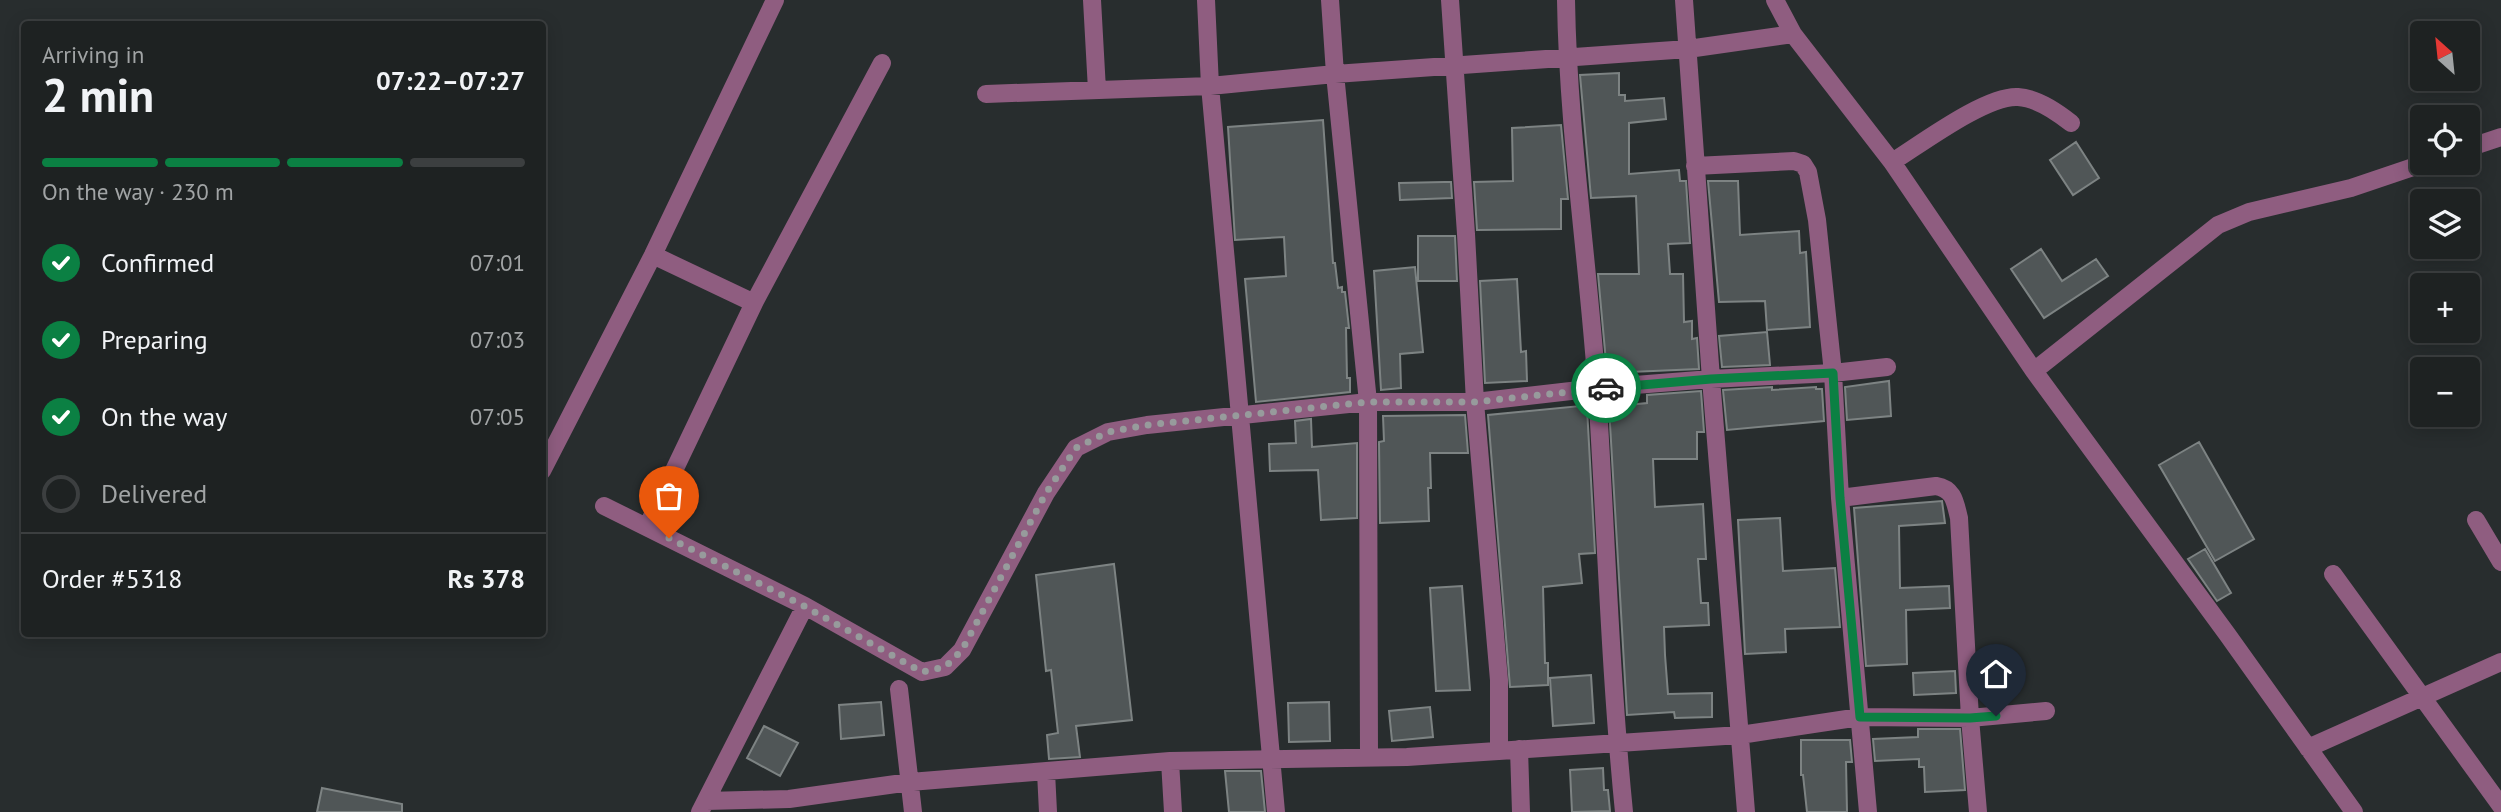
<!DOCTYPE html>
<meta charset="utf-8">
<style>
:root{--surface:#1e2222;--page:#2b2f2f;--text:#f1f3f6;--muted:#a1a4a5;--line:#3c3f40;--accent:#0b8043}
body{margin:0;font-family:"PT Sans",sans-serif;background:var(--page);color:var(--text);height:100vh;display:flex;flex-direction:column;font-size:26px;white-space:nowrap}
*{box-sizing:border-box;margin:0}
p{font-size:23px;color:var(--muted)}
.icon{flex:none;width:38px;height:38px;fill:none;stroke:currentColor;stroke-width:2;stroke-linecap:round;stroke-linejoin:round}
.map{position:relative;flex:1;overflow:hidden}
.panel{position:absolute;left:21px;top:21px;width:525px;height:616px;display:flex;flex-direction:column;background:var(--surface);border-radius:7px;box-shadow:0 4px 18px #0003,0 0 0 2px var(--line)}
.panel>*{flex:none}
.needle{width:46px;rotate:333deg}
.controls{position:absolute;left:2410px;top:21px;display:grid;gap:14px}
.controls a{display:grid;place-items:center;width:70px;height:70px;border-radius:7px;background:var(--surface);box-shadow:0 4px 18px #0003,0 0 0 2px var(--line);font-size:35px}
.pin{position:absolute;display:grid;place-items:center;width:60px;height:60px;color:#fff;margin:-72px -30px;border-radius:50% 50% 50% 0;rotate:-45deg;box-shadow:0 0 7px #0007}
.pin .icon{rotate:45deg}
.courier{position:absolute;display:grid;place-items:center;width:70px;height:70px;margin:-35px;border:5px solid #0b8043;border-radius:50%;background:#fff;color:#222;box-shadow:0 2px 9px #0007}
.head em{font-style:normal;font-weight:600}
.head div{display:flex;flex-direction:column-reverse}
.head{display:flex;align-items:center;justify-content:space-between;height:119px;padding:0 21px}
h1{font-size:46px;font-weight:600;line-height:52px}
.bar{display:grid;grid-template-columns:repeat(4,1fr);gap:10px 7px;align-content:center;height:84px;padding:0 21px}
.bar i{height:9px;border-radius:5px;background:var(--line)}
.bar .on{background:var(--accent)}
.bar p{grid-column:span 4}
.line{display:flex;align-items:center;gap:18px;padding:0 21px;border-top:2px solid var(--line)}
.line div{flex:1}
ol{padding:0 21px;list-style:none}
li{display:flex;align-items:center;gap:21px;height:77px}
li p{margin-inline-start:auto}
li .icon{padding:7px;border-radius:50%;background:var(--accent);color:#fff;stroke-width:4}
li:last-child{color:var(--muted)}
li i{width:38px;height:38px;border:4px solid var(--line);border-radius:50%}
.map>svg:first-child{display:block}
.building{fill:#505657;stroke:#7d8383;stroke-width:2}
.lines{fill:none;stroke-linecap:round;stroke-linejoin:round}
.minor{stroke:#8f5d80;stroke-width:18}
.done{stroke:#979b9c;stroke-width:7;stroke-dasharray:0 12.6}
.route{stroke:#0b8043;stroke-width:9}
</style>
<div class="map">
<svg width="2501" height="812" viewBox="0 0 2501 812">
<rect width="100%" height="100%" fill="#282d2e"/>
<path class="building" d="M1619,73V95H1625V101L1664,98L1666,119L1629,123V174L1679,170L1680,181H1686L1690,243L1668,244L1670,274H1683L1684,322L1692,321V339L1697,338L1699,369L1607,373L1598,274H1639L1636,196L1591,198L1580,75Z
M1323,120L1333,263H1335L1338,288L1342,287V292H1345L1349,328H1346L1347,378H1350V392L1256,402L1245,279L1286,276L1284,237L1235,240L1228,127Z
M1561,125L1568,199H1561V229L1477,230L1474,182L1513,181L1512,128Z
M2076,142L2099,178L2073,195L2050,160Z
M1708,181H1738L1740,235L1799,231L1800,253L1806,252L1810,327L1767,330L1765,301L1719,302Z
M1444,182H1451L1452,198L1400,200L1399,183Z
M1418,236H1455L1457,281H1418Z
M2041,249L2062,281L2096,259L2108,276L2044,318L2011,269Z
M1415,267L1423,352L1400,354L1401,388L1381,390L1374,271Z
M1517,279L1521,352L1526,351L1527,381L1485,383L1480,281Z
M1767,332L1770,365L1722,367L1719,336Z
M1889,381L1891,416L1847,420L1845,387Z
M1772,387V390L1816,387V389H1822L1824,421L1727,430L1723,390Z
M1701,391L1704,432H1697V459H1653L1655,507L1703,504L1706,559H1698L1701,603H1708L1709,625L1664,627L1665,655L1668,694L1712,693V717L1675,718L1674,712L1627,715L1609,407L1647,403V395Z
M1580,406V409L1587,408L1595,553L1579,554L1582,583L1543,587L1545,663H1548V685L1510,687L1488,415Z
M1465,415L1468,453H1430L1431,488H1428L1429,521L1380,523L1379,442L1384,441L1383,416Z
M1311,419L1312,447L1357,443V518L1321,520L1318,470L1270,471L1269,444L1296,443L1295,421Z
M2199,442L2254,539L2215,561L2159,465Z
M1942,501L1945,523L1899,526L1900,588L1949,586L1950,608L1906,610L1907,664L1866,666L1854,508Z
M1780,518L1783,571L1835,568L1840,627L1785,629L1786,652L1745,654L1738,520Z
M2205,549L2231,593L2217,601L2188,559Z
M1114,564L1132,720L1076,726L1080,757L1049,759L1047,735L1058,733L1051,670L1046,671L1036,575Z
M1462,586L1470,690L1436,691L1430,588Z
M1955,671L1956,693L1914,695L1913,673Z
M1591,675L1594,723L1553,726L1550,678Z
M881,702L884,735L841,739L839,705Z
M1329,702L1330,741L1289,742L1288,703Z
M1430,707L1433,737L1392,741L1389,711Z
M764,726L798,743L780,776L747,758Z
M1918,729H1960L1965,790L1925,792L1924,767H1919V759L1875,761L1873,739L1918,737Z
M1801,740H1850L1852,762H1846L1847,812H1807L1803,775H1801Z
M1603,768L1604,790H1608L1610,811L1572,812L1570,770Z
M1225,771H1261L1265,812H1229Z
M322,788L402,804V812H317Z"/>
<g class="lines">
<path class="minor" d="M1092,0L1097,90
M1450,0L1466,234L1475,402L1499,680V751
M1566,0C1568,130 1588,260 1597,390C1606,531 1610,672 1624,812
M1684,0L1711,379L1746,812
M1775,0L1793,34L1892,162L2034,371L2227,634L2354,812
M986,94L1210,86L1206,0
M2468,148L2501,137
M1892,162C1921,144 1986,95 2018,97C2037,98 2056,111 2071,123
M1695,166L1794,161L1803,164L1808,172L1817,220L1833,373L1840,498L1868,812
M653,255L754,303
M2034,371L2218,225L2249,212L2351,188L2425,163
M542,471L653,255L775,0
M1840,498L1936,486C1954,489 1955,502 1959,518L1970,718L1978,812
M604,506L805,606L922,672L945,667L962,650L1046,493L1076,448L1108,432L1147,425L1368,402H1475L1597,388L1711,379L1833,373L1887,367
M2476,520L2501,562
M647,527L754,303L882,63
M2333,574L2501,806
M899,689L913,812
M2308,748L2501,662
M1519,749L1521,812
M1369,758L1368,402L1335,74L1688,49L1793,34
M1170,761L1173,812
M1046,772L1048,812
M706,801L789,799L910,782L1170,761L1407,757L1740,735L1860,717L1970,718L2046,711
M700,812L805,606
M1276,812L1210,86L1335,74L1330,0"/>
</g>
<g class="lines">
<path class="done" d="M669,538L804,606L922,672L945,667L962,650L1046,493L1076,448L1108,432L1147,425L1368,402H1475L1606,388"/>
<path class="route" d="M1606,388L1711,379L1833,373L1840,498L1860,717L1970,718L1996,716"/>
</g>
</svg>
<div class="controls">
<a><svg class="needle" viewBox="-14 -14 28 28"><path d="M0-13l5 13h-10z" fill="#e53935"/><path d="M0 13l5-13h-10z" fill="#a1a4a5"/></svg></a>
<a><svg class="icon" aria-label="locate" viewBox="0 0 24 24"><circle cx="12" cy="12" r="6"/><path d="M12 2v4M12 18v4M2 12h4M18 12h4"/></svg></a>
<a><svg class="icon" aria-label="layers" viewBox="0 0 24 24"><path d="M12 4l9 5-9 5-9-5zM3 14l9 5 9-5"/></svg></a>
<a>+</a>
<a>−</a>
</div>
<div class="pin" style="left:669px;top:538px;background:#ea580c"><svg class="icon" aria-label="bag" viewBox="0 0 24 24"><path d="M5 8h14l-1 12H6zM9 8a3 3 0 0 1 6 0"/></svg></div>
<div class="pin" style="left:1996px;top:716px;background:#1f2937"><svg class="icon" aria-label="home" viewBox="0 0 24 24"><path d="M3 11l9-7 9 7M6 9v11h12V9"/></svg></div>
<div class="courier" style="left:1606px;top:388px"><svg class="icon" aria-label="car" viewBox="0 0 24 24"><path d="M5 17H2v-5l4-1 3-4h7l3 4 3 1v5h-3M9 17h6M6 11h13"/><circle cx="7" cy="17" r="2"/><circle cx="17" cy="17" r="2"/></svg></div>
<section class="panel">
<div class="head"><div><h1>2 min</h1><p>Arriving in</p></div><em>07:22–07:27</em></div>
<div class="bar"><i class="on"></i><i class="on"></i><i class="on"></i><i></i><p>On the way · 230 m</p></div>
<ol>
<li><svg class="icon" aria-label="check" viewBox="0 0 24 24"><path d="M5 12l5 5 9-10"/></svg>Confirmed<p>07:01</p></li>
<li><svg class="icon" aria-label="check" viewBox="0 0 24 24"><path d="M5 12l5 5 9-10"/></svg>Preparing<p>07:03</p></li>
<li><svg class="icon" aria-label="check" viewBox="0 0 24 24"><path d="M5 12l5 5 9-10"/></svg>On the way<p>07:05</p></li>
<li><i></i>Delivered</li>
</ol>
<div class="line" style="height:91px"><div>Order #5318</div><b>Rs 378</b></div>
</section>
</div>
